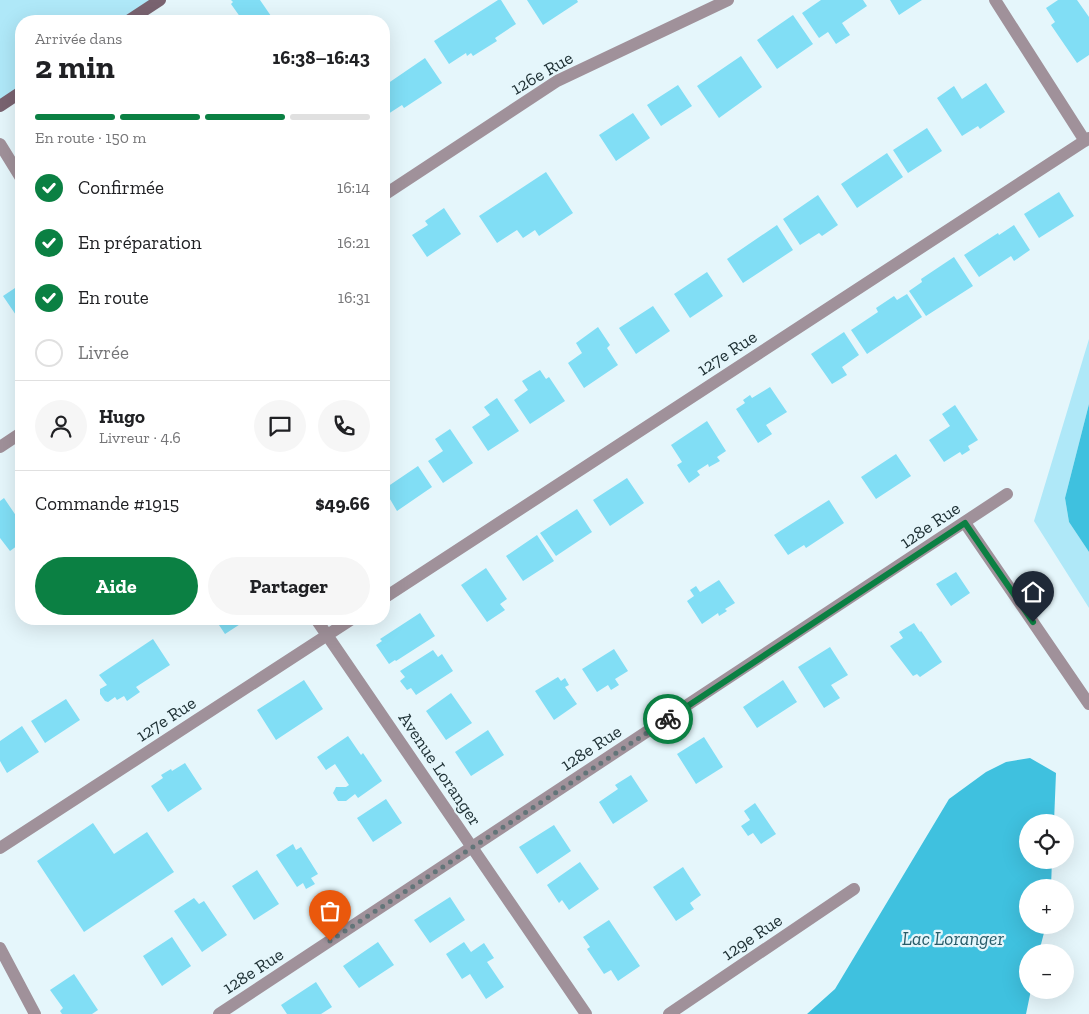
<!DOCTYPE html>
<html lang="fr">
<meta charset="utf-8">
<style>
:root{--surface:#fff;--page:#f6f6f6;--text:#202124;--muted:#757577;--line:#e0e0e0;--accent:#0b8043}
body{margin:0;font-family:"Zilla Slab",serif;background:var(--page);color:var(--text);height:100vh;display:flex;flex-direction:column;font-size:19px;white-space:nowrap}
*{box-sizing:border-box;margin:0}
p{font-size:16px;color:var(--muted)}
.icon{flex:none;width:28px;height:28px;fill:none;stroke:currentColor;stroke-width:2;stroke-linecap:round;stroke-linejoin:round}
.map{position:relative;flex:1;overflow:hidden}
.panel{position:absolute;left:15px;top:15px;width:375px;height:610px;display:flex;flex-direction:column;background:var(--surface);border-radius:20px;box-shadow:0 5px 20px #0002}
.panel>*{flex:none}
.buttons{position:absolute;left:1019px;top:814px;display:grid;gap:10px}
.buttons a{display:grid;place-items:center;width:55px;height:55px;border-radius:50%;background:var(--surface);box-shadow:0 5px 20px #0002;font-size:25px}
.pin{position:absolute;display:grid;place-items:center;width:42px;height:42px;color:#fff;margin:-51px -21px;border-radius:50% 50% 50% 0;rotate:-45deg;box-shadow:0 0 5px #0007}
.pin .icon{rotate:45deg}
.courier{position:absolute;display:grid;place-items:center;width:50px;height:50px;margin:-25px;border:4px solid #0b8043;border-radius:50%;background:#fff;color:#222;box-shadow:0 1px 6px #0007}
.head em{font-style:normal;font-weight:800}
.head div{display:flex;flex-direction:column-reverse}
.head{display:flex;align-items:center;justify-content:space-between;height:85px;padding:0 20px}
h1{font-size:32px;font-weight:800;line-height:38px}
.bar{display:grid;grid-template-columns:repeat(4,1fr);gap:8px 5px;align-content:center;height:60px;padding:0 20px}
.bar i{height:6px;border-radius:4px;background:var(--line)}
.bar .active{background:var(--accent)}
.bar p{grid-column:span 4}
.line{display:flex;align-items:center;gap:12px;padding:0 20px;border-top:1px solid var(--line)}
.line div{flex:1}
.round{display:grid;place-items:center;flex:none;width:52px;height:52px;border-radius:26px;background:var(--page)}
ol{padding:0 20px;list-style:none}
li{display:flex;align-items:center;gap:15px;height:55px}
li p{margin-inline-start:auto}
li .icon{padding:5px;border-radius:50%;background:var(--accent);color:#fff;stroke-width:4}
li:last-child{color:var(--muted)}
li i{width:28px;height:28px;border:2px solid var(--line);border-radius:50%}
.primary-button{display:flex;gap:10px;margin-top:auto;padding:10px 20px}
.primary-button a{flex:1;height:58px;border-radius:30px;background:var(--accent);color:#fff;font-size:20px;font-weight:800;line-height:58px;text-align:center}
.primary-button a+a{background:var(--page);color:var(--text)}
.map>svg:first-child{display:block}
.green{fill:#afe8f8}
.water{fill:#3fc1df}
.building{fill:#81def5}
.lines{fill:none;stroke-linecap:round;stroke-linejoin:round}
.minor{stroke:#a0919a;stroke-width:12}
.secondary{stroke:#796370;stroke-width:12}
.done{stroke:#637579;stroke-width:5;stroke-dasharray:0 9}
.route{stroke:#0b8043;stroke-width:6}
.labels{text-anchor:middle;stroke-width:4.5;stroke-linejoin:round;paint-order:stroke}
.street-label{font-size:18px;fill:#1d2f33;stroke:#e5f6fb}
.water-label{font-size:19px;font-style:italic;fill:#285c69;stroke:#e5f6fb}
</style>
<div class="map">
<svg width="1089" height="1014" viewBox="0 0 1089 1014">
<rect width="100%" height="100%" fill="#e5f6fb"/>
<path class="green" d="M0,0H160L128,21H21V92L0,106Z
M1089,339V404L1065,498L1069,522L1089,552V608L1034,521Z"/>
<path class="water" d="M1089,404V552L1069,522L1065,498Z
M1030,758L1056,773L1054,822H1028V860H1052L1051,887L1028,888V925H1046L1039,952H1028V990H1031L1026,1014H807L835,989L949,799L986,772L1006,762Z"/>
<path class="building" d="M231,0H260L271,16L267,19L269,21H243L231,4L233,2Z
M498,0H501L516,24L495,38L497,41L473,56L471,53L467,56L466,53L449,64L434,41Z
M527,0H577L578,2L543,25Z
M821,0H863L867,6L842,23L850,35L836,44L828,32L819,38L802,13Z
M890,0H922L899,15Z
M1058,0H1077L1089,17V55L1077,63L1051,25L1055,22L1046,8Z
M793,15L813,44L777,69L757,40Z
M741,56L762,87L719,118L697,86Z
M425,58L442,83L404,108L402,105L388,114L384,108V86Z
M986,83L1005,112L980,129L978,126L962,136L937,98L954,86L962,99Z
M678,85L692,106L661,126L647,105Z
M633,113L650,138L616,161L599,135Z
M927,128L942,151L908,173L893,150Z
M887,153L903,177L857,208L841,184Z
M546,172L573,213L539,236L535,230L523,238L517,230L497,243L479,216Z
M1059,192L1074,216L1039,238L1024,214Z
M818,195L838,225L822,236L819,233L800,245L783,219Z
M444,208L461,234L427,257L412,235L428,225L425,221Z
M777,225L793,250L743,283L727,259Z
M1014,225L1030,250L1014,261L1011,256L979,277L964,255L998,233L999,235Z
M954,257L973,286L926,316L909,291L922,282L921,279Z
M707,272L723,296L690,318L674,294Z
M21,284V316L18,318L3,296Z
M907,294L922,317L867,354L851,330L878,312L876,308L894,296L897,300Z
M653,306L670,331L636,354L619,328Z
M598,327L610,345L607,348L618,365L584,388L568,363L582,353L576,343Z
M844,332L859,355L842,367L847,375L832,384L811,354Z
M540,370L546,379L549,377L565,401L530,424L514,400L528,390L522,381Z
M770,387L787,412L766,425L772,434L758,443L736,409L745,403L743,400L750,395L752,398Z
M497,398L519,431L488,451L472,427L490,415L484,407Z
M955,405L978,440L968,446L970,450L962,455L960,452L944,462L929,440L950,426L942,414Z
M707,421L726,451L717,457L720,461L709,467L708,464L697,471L700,475L689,483L677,465L682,462L671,445Z
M450,429L473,463L443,483L428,461L443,451L435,439Z
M896,454L911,476L876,499L861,477Z
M418,466L432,487L397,511L384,489Z
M627,478L644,503L610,526L593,500Z
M4,498L21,523V543L10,551L0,538V501Z
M829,500L844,523L806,548L804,545L788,555L774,535Z
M577,509L592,532L556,556L540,533Z
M537,535L554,561L523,581L506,556Z
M486,568L507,599L500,604L505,610L487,622L461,585Z
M956,572L970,593L951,606L936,584Z
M719,580L735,603L725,609L727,611L719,616L718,613L702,624L687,601L694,596L690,590L696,586L700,592Z
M420,613L435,636L396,661L395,660L389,664L376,645L382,641L380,639Z
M215,619H248L225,634Z
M914,623L920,632L921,631L942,662L920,677L917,674L913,676L890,646L903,638L899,632Z
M153,639L170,665L136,687L140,692L127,701L124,696L117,700L115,697L108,702L105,701L100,694V689L107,685L99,675Z
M830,647L848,675L831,685L840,698L824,708L798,667Z
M614,649L628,671L615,679L619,685L611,690L608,685L597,692L582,669Z
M433,650L438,657L442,654L453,671L416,695L411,688L407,690L400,681L405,677L400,671Z
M558,677L561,681L565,678L569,685L565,687L577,704L554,720L535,691Z
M304,680L323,709L276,740L257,710Z
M783,680L797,702L757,728L743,707Z
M451,693L472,723L446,740L426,711Z
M66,699L80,720L45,743L31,721Z
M22,726L39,752L7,773L0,761V741Z
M488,730L504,755L471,776L455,752Z
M348,736L361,755L363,753L382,781L358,798L355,794L346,801H338L333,793L336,787H346L349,785L335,764L326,770L317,757Z
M704,737L723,767L696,784L677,754Z
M185,763L202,789L168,812L151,786L163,778L161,775L171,769L172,771Z
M631,775L648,801L613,824L599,802L618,789L615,785Z
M386,799L402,823L373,842L357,818Z
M755,803L776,834L761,844L753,833L748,836L741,826L750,820L744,811Z
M93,823L114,854L147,832L174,872L84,932L37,861Z
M554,825L571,851L537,874L519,847Z
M293,844L296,850L301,847L318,874L311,878L315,884L306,889L303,883L297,887L276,855Z
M580,862L599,889L569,910L562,900L559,903L547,885Z
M683,867L701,895L690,903L694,909L676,921L653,887Z
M257,870L279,904L254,920L232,886Z
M450,897L465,920L430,943L414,920Z
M194,898L199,904L204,901L227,935L202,952L174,911Z
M609,920L640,966L618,981L611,970L604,974L587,949L590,947L583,937Z
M172,937L191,966L162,986L143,956Z
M378,942L394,965L359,988L343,966Z
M464,942L471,952L484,943L494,958L487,962L504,987L486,999L470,974L462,979L446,954Z
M74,974L98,1010L92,1014H62L60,1011L63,1008L50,990Z
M316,982L332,1007L321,1014H287L281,1005Z"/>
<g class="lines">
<path class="minor" d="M995,0L1085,141
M0,144L21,178
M384,195L557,81L728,0
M0,447L21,433
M965,523L1089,704
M384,598L1089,138
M316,619L586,1014
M0,848L352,619
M0,948L35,1014
M219,1014L1007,494
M669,1014L854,889"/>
<path class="secondary" d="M128,21L160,0
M0,106L21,92"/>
</g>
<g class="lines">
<path class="done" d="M330,941L668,719"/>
<path class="route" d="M668,719L965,523L1033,622"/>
</g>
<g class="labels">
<g class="street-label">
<text transform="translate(542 73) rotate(-30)" y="6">126e Rue</text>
<text transform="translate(727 353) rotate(-33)" y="6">127e Rue</text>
<text transform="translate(930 525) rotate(-34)" y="6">128e Rue</text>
<text transform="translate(166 719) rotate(-33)" y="6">127e Rue</text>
<text transform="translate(591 748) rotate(-33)" y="6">128e Rue</text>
<text transform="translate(440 769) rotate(56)" y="6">Avenue Loranger</text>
<text transform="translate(752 937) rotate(-34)" y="6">129e Rue</text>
<text transform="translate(253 971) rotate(-33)" y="6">128e Rue</text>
</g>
<g class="water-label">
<text x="953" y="945">Lac Loranger</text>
</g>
</g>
</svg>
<div class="buttons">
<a><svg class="icon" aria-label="locate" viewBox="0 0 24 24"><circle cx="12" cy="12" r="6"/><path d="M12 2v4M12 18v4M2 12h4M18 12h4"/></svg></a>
<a>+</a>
<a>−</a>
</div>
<div class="pin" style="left:330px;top:941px;background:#ea580c"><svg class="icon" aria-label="bag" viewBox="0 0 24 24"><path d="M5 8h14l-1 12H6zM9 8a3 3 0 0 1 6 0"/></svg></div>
<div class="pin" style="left:1033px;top:622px;background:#1f2937"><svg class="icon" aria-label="home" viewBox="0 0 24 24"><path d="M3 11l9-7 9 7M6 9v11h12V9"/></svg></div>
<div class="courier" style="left:668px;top:719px"><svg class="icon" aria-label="bike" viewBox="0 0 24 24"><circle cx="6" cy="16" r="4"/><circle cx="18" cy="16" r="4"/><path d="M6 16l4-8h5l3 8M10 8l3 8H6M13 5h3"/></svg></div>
<section class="panel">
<div class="head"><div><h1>2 min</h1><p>Arrivée dans</p></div><em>16:38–16:43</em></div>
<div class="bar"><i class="active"></i><i class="active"></i><i class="active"></i><i></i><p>En route · 150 m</p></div>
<ol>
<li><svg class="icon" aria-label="check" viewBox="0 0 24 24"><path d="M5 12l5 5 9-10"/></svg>Confirmée<p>16:14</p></li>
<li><svg class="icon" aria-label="check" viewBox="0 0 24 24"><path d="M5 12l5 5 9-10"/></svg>En préparation<p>16:21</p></li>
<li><svg class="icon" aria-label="check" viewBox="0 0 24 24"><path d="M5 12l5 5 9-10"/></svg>En route<p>16:31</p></li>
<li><i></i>Livrée</li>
</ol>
<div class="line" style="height:90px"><a class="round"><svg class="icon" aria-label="person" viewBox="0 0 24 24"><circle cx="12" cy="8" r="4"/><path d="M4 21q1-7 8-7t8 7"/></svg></a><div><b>Hugo</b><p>Livreur · 4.6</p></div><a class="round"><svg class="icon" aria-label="chat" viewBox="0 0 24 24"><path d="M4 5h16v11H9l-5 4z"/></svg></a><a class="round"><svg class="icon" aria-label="phone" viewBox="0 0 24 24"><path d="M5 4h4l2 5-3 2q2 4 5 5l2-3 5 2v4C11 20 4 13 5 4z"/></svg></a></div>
<div class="line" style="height:65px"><div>Commande #1915</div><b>$49.66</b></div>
<div class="primary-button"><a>Aide</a><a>Partager</a></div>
</section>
</div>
